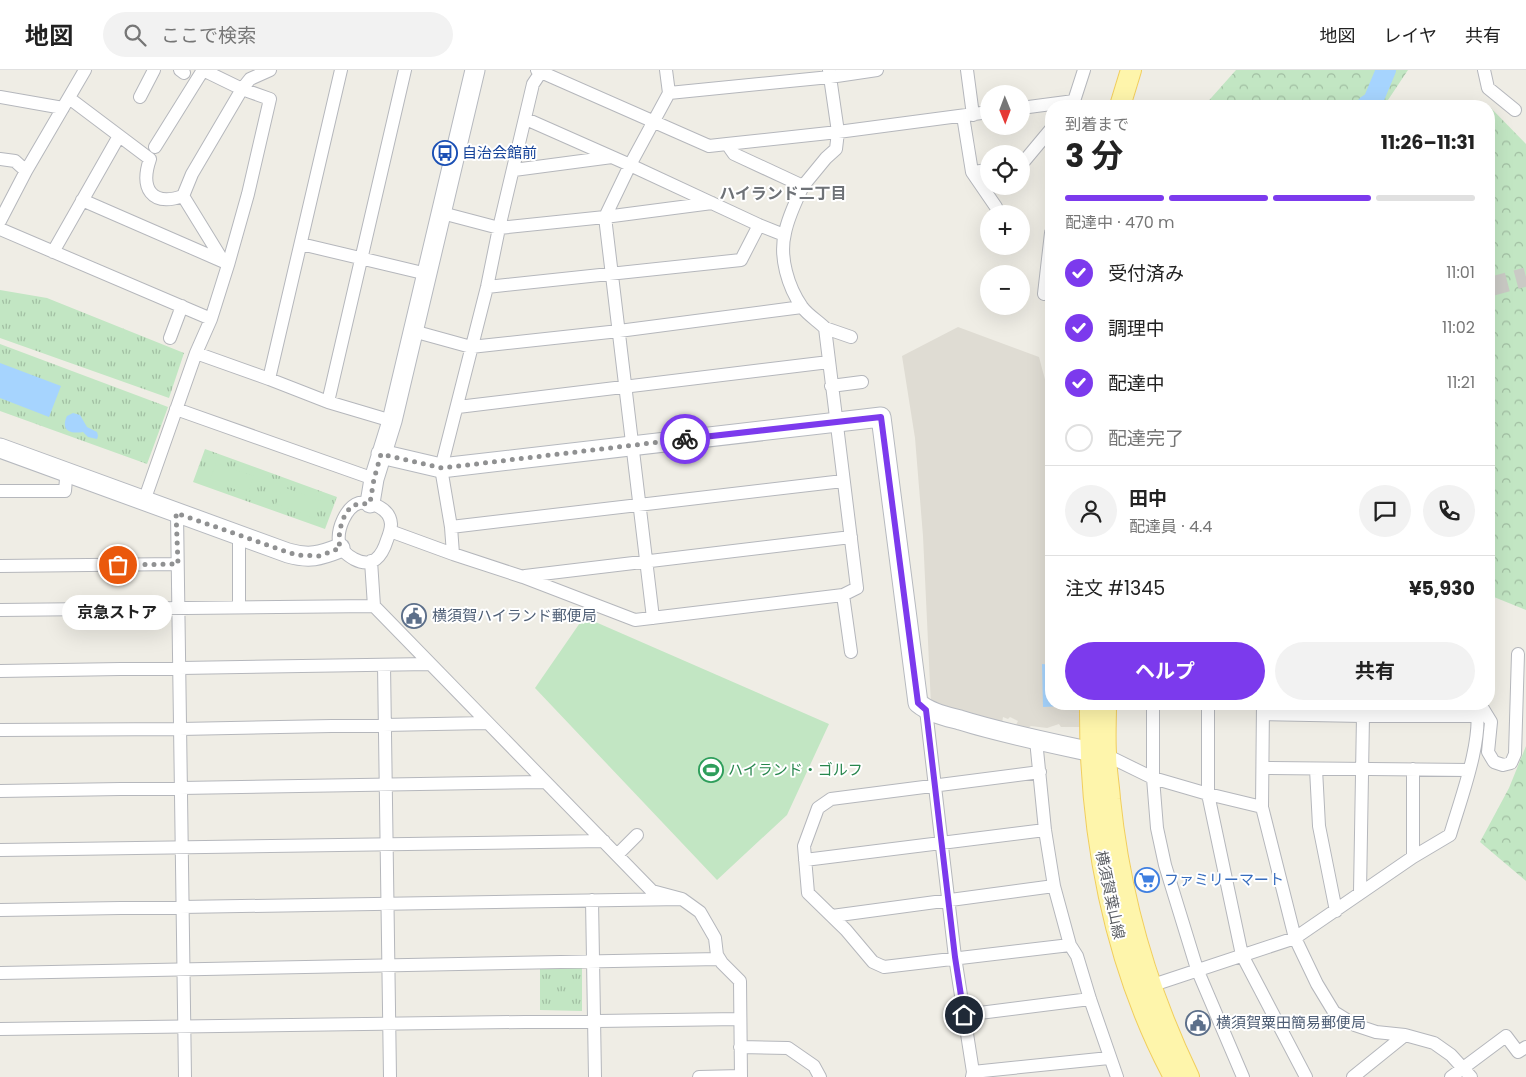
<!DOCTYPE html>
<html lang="ja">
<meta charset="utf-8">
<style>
:root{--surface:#fff;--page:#f2f2f2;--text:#222;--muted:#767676;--line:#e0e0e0;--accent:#7c3aed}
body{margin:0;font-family:Poppins,"Noto Sans JP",sans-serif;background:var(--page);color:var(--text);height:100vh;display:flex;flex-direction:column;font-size:19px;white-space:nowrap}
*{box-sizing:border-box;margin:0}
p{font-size:16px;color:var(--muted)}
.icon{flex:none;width:28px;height:28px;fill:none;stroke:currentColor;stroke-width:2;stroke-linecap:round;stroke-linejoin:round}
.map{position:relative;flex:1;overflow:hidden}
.drawer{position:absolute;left:1045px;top:30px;width:450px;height:610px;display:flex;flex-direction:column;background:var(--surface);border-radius:20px;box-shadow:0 5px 20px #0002}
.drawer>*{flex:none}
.needle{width:32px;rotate:179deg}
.tools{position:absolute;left:980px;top:15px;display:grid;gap:10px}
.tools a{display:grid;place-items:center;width:50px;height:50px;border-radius:50%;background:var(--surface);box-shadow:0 5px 20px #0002;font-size:25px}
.pin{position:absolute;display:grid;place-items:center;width:42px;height:42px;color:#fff;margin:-21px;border:2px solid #fff;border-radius:50%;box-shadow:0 1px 5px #0007}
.courier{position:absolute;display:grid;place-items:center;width:50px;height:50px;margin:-25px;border:4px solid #7c3aed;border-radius:50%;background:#fff;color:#222;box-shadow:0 1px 6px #0007}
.bubble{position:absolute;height:35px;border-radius:18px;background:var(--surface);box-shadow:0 5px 20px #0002;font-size:16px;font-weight:700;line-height:35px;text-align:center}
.summary em{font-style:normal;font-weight:700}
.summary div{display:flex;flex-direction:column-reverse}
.summary{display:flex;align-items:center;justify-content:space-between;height:85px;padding:0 20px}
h1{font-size:32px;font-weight:700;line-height:38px}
.bar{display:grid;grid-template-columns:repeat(4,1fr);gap:8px 5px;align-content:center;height:60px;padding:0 20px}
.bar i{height:6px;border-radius:4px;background:var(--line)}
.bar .on{background:var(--accent)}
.bar p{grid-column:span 4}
.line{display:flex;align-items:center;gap:12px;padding:0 20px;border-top:1px solid var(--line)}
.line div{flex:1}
.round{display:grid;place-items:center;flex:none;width:52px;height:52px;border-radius:26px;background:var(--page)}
ol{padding:0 20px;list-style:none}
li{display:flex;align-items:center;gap:15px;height:55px}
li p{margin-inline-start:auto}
li .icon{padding:5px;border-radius:50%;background:var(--accent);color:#fff;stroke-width:4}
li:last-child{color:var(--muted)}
li i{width:28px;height:28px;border:2px solid var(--line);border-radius:50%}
.cta{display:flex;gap:10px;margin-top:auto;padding:10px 20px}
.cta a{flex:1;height:58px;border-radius:30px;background:var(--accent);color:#fff;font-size:20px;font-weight:700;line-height:58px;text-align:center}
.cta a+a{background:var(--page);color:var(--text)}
header{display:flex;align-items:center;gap:30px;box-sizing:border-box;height:70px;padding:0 25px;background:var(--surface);border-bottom:1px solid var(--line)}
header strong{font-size:24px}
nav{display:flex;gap:28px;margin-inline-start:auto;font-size:18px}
.search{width:350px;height:45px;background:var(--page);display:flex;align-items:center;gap:12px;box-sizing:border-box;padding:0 18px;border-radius:28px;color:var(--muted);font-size:19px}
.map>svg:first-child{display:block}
.education{fill:#dfdcd3}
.forest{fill:url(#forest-crowns)}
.park{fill:url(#park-tufts)}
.garden{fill:#c2e6c3}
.water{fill:#a6d4fe}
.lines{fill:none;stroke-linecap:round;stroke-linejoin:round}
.river{stroke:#a6d4fe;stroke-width:20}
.secondary-tunnel{stroke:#cacac5;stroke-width:19;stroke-dasharray:19 9;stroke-linecap:butt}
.street-casing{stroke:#b5b7bc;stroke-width:14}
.secondary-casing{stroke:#b6b9bf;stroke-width:21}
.primary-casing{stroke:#f1ce5d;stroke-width:22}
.street{stroke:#fff;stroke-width:12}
.secondary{stroke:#fff;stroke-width:19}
.primary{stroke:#fef5ab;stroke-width:20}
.done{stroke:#909192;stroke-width:5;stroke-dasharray:0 9}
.route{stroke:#7c3aed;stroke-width:6}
.labels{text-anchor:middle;stroke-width:4;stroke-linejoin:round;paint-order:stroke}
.transit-label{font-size:15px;fill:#164399;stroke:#fff;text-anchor:start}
.service-label{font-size:15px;fill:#4e5e75;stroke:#fff;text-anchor:start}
.leisure-label{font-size:15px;fill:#27864d;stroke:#fff;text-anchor:start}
.shop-label{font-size:15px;fill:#366cbe;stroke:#fff;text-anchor:start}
.street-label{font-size:15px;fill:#5d6065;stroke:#fff}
.neighbourhood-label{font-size:16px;font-weight:bold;fill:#6e7277;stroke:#fff}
</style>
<header>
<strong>地図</strong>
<div class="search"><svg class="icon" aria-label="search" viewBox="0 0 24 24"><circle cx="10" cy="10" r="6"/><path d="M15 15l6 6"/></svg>ここで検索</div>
<nav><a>地図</a><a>レイヤ</a><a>共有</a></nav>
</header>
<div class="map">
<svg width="1526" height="1007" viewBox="0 0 1526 1007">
<defs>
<pattern id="forest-crowns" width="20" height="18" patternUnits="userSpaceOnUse" patternTransform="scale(1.25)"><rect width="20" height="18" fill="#c2e6c3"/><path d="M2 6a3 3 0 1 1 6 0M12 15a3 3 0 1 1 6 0" fill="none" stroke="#a1bea2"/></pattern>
<pattern id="park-tufts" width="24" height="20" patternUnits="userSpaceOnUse" patternTransform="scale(1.25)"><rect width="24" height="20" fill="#c2e6c3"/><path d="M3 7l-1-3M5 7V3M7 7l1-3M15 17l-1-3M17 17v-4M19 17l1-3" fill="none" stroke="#a1bea2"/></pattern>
</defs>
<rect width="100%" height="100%" fill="#efede5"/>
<path class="education" d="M958,257L1039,287L1051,332V634H1080V657H1061L1059,654L1047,658L1031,656L1028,658L1016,655L1018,651L1010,647L1008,649L1003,647L1002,653L931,635L923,466L915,368L902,286Z"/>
<path class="forest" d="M1236,0H1408L1386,33L1382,36H1204Z
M1489,36L1526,74V540L1489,525Z
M1526,676V811L1480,772L1509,718Z"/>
<path class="park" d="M0,220L47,228L184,283L169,328L0,268Z
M0,274L168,337L147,394L0,341Z
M205,379L337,427L325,459L193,412Z
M540,898H582V941L540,940Z"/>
<path class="garden" d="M216,393L254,406L248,424L210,410Z
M283,417L321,431L314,448L276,434Z
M584,547L829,654L787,745L717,810L535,618Z"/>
<path class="water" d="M0,293L61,316L49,347L0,328Z
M73,343L80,345L87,357L97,362L98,366L97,369L88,367L83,362C71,364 60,361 67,346Z
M1042,594L1051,595V634H1065V636L1043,637Z"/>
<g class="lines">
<path class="river" d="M1366,36L1373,31L1386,0"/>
<path class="secondary-tunnel" d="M1489,217L1526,207"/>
<defs>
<path id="street" d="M180,0L184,3
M341,0L269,309L328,332L392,351
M543,0L541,2L709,76L727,74L734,84L803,116C796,131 788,147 785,163C779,187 788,217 802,237C808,245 818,251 825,258L857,518L843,525L851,582
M967,0L973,45
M1484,0L1488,18L1515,40
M669,23L830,7L877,0
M0,27L63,38
M140,27L154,0
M69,28L150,89C140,118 151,137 183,126L223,191
M1070,36L1074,31L1084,0
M1021,38L1074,31
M963,46L972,102L989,100
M526,49L630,95L759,155L784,165
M727,74L838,62L989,42
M155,77L203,0L242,19L250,9L270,0
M0,89L15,91L26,101
M1021,95L1051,59
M514,100L612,87
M972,102L996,137
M803,116L826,88L836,79L838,62L829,0
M82,130L222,191
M442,143L499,158L605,147L712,133
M0,151L26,101L85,0
M0,159L211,249
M301,174L427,204
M53,182L119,66
M487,217L741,190L759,155
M1044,224L1051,163
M825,258L851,267
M413,261L471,277L619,261L802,237
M170,268L182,236
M196,283L269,309
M831,316L862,312
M328,332L405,0
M458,337L829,292
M176,339L374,409
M0,421H65L66,409
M144,431L196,283L211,249L228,195L248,124L270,29L242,19L192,104L183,126
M359,433C372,432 390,438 391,454C391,459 389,465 387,470C382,486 373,499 354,489C347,485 340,480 339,472C337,459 346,437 359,433Z
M177,443L185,1007
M451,457L843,411
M390,461L453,484L523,507L635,550L843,525
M239,465V537
M453,484L451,457L441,398L487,217L499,158L533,14L541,2L537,0
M371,491L374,536L652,821L682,829L700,842L715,868L717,885L722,893L740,911L741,1007
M0,496L177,494
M525,506L851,467
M0,540L374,536
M653,548L605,147L630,95L669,23L666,0
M384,595L390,1007
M0,601L430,594
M1153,634V708L1157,758L1165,795L1197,899L1243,1007
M1208,634V724L1242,885L1306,1007
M1480,634L1491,652L1488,682L1494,692L1503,695L1511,693L1515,684L1518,584
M926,640L955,887L973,1002L972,1007
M1263,644L1363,646H1479
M0,660L180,659L487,653
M1036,670L1045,760L1054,816L1070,875L1077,886L1090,929L1117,1007
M1106,685L1153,708L1208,724L1262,737L1295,868L1413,787L1450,765C1460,731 1484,668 1476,634
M1263,698L1469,700
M1316,699L1319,756L1336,841
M1413,699V787
M1040,702L831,729L818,738L804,776L808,823L846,860L873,892L884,897L1070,875
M0,721L545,712
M1262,737L1263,634
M0,780L604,771
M617,785L637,765
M805,790L1045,760
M1360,822L1363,646
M592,830L595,1007
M0,840L682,829
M832,846L1054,816
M0,903L719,889
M1150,916L1295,868L1317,914L1334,942L1355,955L1376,962L1405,965L1434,973L1451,985L1471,1007
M964,945L1090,929
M0,959L740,949
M740,977L788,978L814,996L820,1007
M973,1002L1109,988
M699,1007L741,1006
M1353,1007L1405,965
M1451,1007L1506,966L1518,982L1526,977"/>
<path id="secondary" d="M0,378L288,483C309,489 320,486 340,478
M381,384L441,398L881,347L918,633C930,643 945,646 960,650C1008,665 1057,674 1106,685
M370,433L374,409L392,351L475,0"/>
<path id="primary" d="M1120,36L1131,0
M1090,634C1089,762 1113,893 1174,1007
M1106,634C1106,650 1105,667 1106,683C1106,699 1109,714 1110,729C1120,827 1146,918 1189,1007"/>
</defs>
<use href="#street" class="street-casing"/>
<use href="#secondary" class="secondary-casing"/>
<use href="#primary" class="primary-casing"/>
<use href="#street" class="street"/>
<use href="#secondary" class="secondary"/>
<use href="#primary" class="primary"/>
</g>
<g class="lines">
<path class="done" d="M118,495L178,494L176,443L296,485L320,486L340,478C337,465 342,442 354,435L370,433L374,409L381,384L442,398L685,369"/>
<path class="route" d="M685,369L881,347L918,633L926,640L955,887L964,945"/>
</g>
<defs>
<symbol id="bus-ring" viewBox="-11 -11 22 22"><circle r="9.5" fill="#fff" stroke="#1a4fb4" stroke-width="1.5"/><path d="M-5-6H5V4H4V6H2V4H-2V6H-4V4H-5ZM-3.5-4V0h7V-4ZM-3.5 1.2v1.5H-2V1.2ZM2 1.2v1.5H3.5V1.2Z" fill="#1a4fb4"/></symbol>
<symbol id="civic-ring" viewBox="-11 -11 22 22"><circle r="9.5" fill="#fff" stroke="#5c6f8a" stroke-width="1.5"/><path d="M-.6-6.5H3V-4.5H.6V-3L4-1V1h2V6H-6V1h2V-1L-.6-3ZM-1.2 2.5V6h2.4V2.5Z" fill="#5c6f8a"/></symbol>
<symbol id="stadium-ring" viewBox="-11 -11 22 22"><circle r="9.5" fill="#fff" stroke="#2e9e5b" stroke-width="1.5"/><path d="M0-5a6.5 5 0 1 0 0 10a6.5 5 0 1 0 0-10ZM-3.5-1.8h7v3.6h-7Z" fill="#2e9e5b"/></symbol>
<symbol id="supermarket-ring" viewBox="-11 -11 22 22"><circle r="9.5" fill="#fff" stroke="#3f7fe0" stroke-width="1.5"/><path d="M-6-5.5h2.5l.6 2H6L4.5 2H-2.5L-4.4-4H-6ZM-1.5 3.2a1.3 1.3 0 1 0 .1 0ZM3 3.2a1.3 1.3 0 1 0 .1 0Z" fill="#3f7fe0"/></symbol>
</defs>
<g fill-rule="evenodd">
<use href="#bus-ring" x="431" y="69" width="28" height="28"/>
<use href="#civic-ring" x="400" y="532" width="28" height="28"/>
<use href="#stadium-ring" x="697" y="686" width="28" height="28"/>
<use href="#supermarket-ring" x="1133" y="796" width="28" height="28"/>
<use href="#civic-ring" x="1184" y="939" width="28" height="28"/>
</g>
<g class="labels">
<g class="transit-label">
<text x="462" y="88">自治会館前</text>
</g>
<g class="service-label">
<text x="432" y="551">横須賀ハイランド郵便局</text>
<text x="1216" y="958">横須賀粟田簡易郵便局</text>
</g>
<g class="leisure-label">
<text x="728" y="705">ハイランド・ゴルフ</text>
</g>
<g class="shop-label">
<text x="1164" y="815">ファミリーマート</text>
</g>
<g class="street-label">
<text transform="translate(1110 825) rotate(78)" y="5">横須賀葉山線</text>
</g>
<g class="neighbourhood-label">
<text x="783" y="129">ハイランド二丁目</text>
</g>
</g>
</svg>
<div class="tools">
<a><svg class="needle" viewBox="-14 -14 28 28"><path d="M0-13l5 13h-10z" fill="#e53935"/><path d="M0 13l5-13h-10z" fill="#767676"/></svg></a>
<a><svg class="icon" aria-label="locate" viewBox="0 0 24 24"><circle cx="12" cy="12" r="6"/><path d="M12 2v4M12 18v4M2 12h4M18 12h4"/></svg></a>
<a>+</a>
<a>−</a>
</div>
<div class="pin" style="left:118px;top:495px;background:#ea580c"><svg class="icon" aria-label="bag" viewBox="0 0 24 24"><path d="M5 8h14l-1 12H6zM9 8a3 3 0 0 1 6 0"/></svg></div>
<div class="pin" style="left:964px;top:945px;background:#1f2937"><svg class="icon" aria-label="home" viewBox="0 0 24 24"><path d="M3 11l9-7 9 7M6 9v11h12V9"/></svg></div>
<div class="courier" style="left:685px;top:369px"><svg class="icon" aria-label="bike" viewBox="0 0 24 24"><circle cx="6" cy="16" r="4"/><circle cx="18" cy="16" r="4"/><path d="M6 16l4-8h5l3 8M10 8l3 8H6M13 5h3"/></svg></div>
<div class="bubble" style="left:62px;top:525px;width:110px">京急ストア</div>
<section class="drawer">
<div class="summary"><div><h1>3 分</h1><p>到着まで</p></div><em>11:26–11:31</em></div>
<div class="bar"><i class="on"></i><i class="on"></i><i class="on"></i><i></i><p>配達中 · 470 m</p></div>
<ol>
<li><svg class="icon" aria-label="check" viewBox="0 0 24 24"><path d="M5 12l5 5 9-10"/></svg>受付済み<p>11:01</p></li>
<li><svg class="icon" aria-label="check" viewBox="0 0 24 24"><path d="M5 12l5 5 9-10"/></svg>調理中<p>11:02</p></li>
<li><svg class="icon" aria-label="check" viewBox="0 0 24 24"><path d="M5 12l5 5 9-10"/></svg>配達中<p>11:21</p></li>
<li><i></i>配達完了</li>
</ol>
<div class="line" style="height:90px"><a class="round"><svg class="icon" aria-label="person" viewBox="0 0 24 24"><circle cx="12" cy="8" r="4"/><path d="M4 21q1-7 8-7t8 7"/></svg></a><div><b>田中</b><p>配達員 · 4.4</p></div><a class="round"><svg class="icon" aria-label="chat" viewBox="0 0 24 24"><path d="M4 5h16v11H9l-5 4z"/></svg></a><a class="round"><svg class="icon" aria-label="phone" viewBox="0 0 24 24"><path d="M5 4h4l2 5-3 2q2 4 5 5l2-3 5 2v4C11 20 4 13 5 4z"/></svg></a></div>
<div class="line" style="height:65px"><div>注文 #1345</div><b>¥5,930</b></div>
<div class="cta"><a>ヘルプ</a><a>共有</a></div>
</section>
</div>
